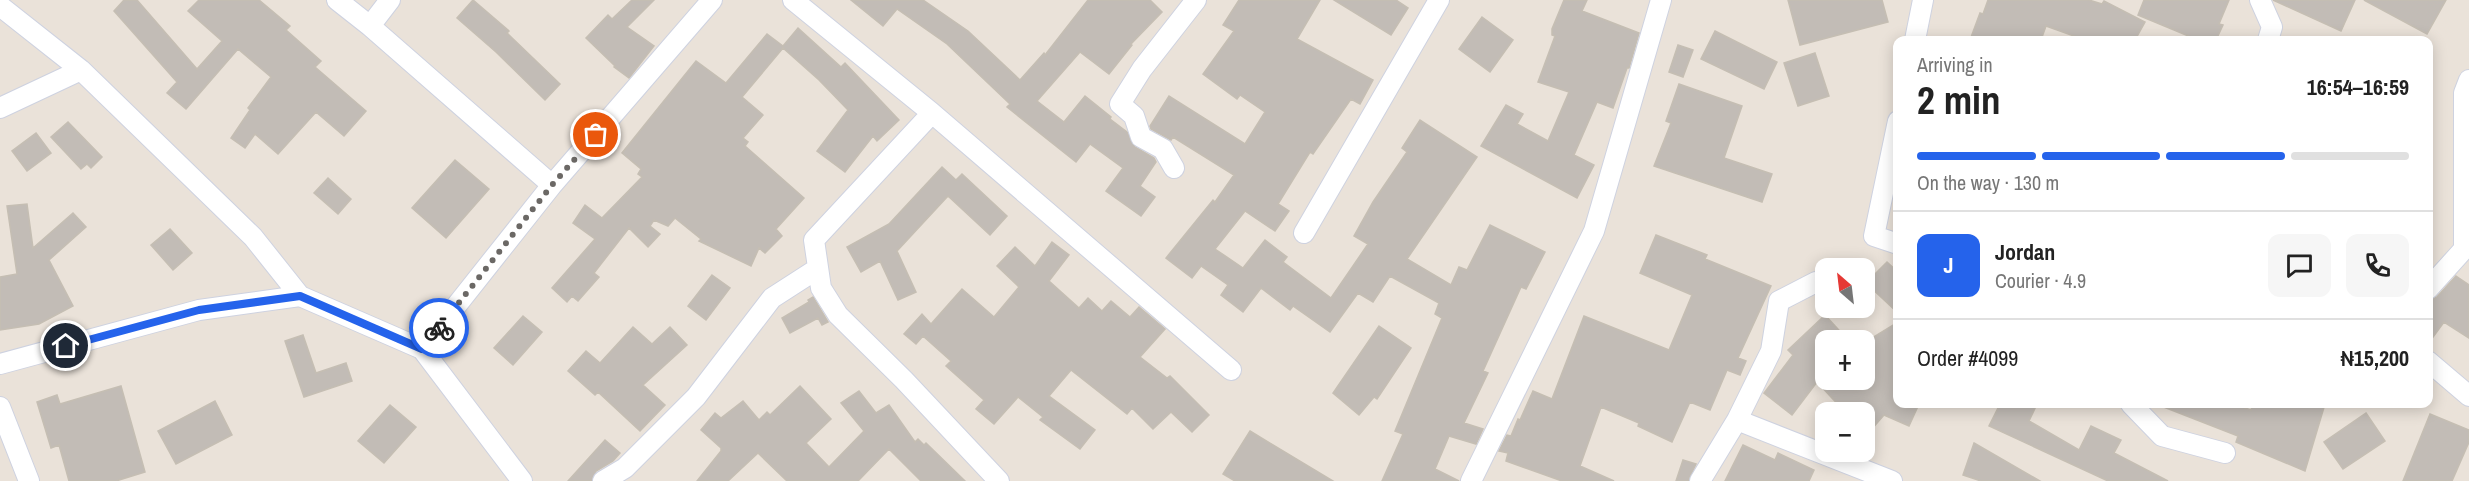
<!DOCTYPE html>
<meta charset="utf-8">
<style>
:root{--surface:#fff;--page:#f6f6f6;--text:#222;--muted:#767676;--line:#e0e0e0;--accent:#2563eb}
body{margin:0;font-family:"Archivo Narrow",sans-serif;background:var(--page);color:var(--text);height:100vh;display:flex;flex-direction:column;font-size:22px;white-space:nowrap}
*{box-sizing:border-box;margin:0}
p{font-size:20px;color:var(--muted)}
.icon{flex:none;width:33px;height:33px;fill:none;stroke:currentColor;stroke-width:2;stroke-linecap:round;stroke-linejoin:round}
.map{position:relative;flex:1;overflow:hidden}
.sheet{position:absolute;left:1893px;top:36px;width:540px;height:372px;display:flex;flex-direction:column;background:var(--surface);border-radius:12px;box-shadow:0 3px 15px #0003}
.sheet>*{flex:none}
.needle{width:39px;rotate:332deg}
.fabs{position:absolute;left:1815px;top:258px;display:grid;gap:12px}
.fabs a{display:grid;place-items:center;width:60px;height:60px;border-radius:12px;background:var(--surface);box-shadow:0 3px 15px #0003;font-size:30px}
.pin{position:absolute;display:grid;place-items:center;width:51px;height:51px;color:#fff;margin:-26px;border:3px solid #fff;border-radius:50%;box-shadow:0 2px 6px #0007}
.courier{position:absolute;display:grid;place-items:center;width:60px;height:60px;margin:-30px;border:4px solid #2563eb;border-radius:50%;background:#fff;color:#222;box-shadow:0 2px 8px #0007}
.headline em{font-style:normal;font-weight:700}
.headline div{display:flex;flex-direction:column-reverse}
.headline{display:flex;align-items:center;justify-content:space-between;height:102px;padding:0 24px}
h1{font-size:39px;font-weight:700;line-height:45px}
.bar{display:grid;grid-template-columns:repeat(4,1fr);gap:9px 6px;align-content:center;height:72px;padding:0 24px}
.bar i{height:8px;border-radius:4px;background:var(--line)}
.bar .selected{background:var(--accent)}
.bar p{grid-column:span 4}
.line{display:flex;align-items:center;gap:15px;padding:0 24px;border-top:2px solid var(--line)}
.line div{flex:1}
.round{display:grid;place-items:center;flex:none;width:63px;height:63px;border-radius:12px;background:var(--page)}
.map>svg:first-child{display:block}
.building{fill:#c2bcb6;stroke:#c5beb3;stroke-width:1.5}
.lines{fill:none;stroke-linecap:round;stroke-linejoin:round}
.minor-casing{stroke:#ced2e0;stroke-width:22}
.minor{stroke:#fff;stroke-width:20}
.done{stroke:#6b6865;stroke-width:6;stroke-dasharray:0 10.8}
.route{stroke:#2563eb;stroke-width:8}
</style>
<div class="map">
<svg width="2469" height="481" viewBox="0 0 2469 481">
<rect width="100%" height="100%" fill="#eae2d9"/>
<path class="building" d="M124,0H137L197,69L222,41L188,11L199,0H259L290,26L286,30L321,61L315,67L366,111L344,136L316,112L278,154L255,134L245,148L231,138L250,110L248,108L271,77L238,49L186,109L167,93L177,82L114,11Z
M473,0L509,31L507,33L560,84L545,100L496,52L457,18Z
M632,0H654L627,27L654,46L629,78L614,67L615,66L586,38L608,15L612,19Z
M851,0H923L968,31L1020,80L1044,53L1045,55L1088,0H1150L1162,12L1131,44L1132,45L1109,74L1080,52L1037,101L1064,122L1085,96L1111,117L1110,119L1127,132L1135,147L1154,158L1156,162L1140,186L1155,197L1141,216L1106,191L1123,168L1090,144L1076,162L1007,107L1010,104L947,44L897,9L883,26Z
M1239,0H1320L1297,39L1373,80L1360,104L1351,99L1313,154L1310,152L1278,204L1289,211L1275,231L1245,211L1215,249L1243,268L1265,240L1287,257L1283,262L1331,298L1368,244L1354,236L1373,202L1407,152L1402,148L1420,120L1477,157L1407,259L1451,285L1459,267L1467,270L1490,225L1545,252L1526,289L1521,287L1483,371L1488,373L1464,423L1483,429L1476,444L1449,436L1435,469L1459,481H1382L1403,434L1395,431L1442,318L1435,314L1439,303L1390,276L1373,302L1358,293L1330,332L1293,306L1290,310L1261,288L1243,312L1221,295L1228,285L1201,266L1192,278L1166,258L1213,200L1215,202L1234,175L1173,137L1171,140L1151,129L1150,126L1169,96L1245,144L1265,112L1240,95L1237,99L1203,74L1234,31L1223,25Z
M1334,0H1396L1408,8L1391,35Z
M1564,0H1587L1582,11L1639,33L1629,68H1627L1613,108L1597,102L1574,155L1594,165L1577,198L1481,146L1506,105L1523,114L1517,124L1548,141L1569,92L1538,82L1555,36L1552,35V29Z
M1788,0H1882L1888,22L1800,45Z
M1988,0H2089L2102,4L2104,1L2145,22L2135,40H2085L2046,26L2041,40H1970L1980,13L1983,14Z
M2144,0H2229L2219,24L2223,25L2216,40H2198L2138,15Z
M2273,0H2355L2341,31Z
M2364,0H2446L2427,34Z
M1482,17L1513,40L1490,72L1459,49Z
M798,28L841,67L845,63L899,120L877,141L873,136L845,172L817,151L848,110L819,80L783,48L742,97L763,115L743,138L748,142L745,146L804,198L776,229L782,236L765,253L759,248L751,266L699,241L701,239L675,218L668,226L654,220L650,226L660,234L648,247L629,228L594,273L599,277L578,301L572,296L567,302L552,288L595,239L573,223L585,205L602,218L642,177L638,174L641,169L622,153L696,61L726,83L767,34L783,46Z
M1715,31L1777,62L1764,89L1701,59Z
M1678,45L1693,50L1683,77L1669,72Z
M1815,53L1829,96L1798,106L1784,63Z
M1679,84L1742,106L1724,158L1772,174L1762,202L1654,166L1671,123L1666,121Z
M68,122L102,157L91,168L87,164L81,169L51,137Z
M36,133L51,153L27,171L12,151Z
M455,160L489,189L446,238L412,208Z
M942,167L956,180L962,174L1007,216L990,235L948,196L897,251L916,292L898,300L880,261L861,272L847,247L889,224Z
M328,178L351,199L338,214L314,193Z
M27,204L33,248L73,213L86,227L49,260L73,306L39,324L0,330V277L17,274L7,206Z
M170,229L192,253L173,270L151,245Z
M1656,235L1707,255L1705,259L1771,286L1738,358L1746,361L1740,375L1727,370L1710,410L1690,402L1672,442L1638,426L1639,423L1601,407L1580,466L1614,481H1562L1506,461L1508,453L1499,451L1507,435L1511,436L1518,419L1520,420L1533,391L1552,399L1584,316L1669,350L1692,295L1640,273Z
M1052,242L1069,255L1049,281L1079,308L1088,298L1102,311L1111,301L1130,317L1139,307L1165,329L1140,357L1167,378L1170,376L1209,415L1192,432L1171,412L1153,429L1132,408L1127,414L1071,370L1049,396L1095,430L1080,449L1040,420L1043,417L1018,397L994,424L976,409L984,400L946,366L951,361L923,336L916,344L904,334L922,314L931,324L962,289L994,317L1019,287L997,266L1015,247L1035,266Z
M1887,262L1898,272V313L1866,283Z
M712,275L730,288L706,320L688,306Z
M2456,276L2469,285V338L2444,322L2428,344V301L2437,297Z
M813,297L828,322L822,325L818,318L790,333L782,318L809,302L808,300Z
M1825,315L1848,340H1826V380H1864V343L1898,322V404H1919L1909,426L1884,415L1864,438V412H1845L1817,382L1792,415L1764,393L1793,355L1788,350Z
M523,316L542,332L513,365L494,348Z
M1379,326L1411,348L1377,399L1374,397L1359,415L1333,393Z
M633,327L652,344L670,327L687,345L643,385L665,405L640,431L598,392L595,395L568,371L586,351L600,363Z
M303,335L316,373L346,363L352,381L304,397L285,341Z
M121,386L145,472L116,481H69L59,445L51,448L37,402L57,395L60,404Z
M800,386L831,419L806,443L829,467L864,431L841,403L859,391L876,413L889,405L915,442L918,439L924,445L926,443L965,481H921L889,449L858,481H787L758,453L728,481H697L721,451V448L701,430L715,413L721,418L743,401L759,420L767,412L770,415Z
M215,401L232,435L176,464L158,431Z
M2000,404H2037L2029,421L2079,450L2091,426L2121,440L2114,453L2168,481H2108L1989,426Z
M2156,404H2233L2251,410L2253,404H2325L2305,471L2236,442L2238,436Z
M390,405L416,427L384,463L358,441Z
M2366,413L2385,441L2343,469L2324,442Z
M2430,414L2469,430V442L2452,481H2403Z
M1250,431L1333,481H1235L1223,474Z
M605,440L620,453L613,461L596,471L591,481H568Z
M1974,443L2040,481H1981L1963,475Z
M1743,445L1775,460L1778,453L1814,470L1809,481H1725Z
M1683,460L1696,464L1688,481H1676Z"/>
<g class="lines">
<defs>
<path id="minor" d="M337,0L370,26L552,185
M793,0L932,113L1231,370
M2260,0L2272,27L2268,40
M0,6L81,70L253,237L300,296
M370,26L390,0
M1915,40L1923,0
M0,108L81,70
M932,113L814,240L821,288L838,315L904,380L999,481
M1898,121L1874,236L1898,244
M1174,168L1163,149L1141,137L1134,116L1120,104L1142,69L1196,0
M1304,233L1439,0
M2428,289L2464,249V93L2469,80
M422,349L552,185L712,0
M2428,361L2469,396
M0,364L199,310L300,296L422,349L522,481
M2131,404L2162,436L2225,453
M0,407L29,481
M1737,420L1892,481
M603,481L625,468L696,397L772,298L817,269
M1471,481L1594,231L1661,0
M1700,481L1737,420L1771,351L1779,301L1816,282"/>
</defs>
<use href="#minor" class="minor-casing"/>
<use href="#minor" class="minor"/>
</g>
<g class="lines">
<path class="done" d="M439,328L552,185L596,135"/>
<path class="route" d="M66,346L199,310L300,296L422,349L439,328"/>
</g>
</svg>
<div class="fabs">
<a><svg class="needle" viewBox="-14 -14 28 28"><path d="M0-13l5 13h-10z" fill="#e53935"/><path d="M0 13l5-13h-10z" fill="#767676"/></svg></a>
<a>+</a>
<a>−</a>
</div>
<div class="pin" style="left:596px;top:135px;background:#ea580c"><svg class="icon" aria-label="bag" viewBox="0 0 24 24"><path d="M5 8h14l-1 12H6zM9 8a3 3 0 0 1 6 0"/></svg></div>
<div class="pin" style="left:66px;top:346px;background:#1f2937"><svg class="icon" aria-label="home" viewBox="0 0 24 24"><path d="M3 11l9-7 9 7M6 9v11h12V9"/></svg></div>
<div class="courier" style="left:439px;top:328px"><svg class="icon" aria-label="bike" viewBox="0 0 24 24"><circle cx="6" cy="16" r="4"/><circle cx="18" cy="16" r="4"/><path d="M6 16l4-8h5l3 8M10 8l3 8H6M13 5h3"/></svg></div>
<section class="sheet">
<div class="headline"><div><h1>2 min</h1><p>Arriving in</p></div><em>16:54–16:59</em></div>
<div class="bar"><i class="selected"></i><i class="selected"></i><i class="selected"></i><i></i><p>On the way · 130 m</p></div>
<div class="line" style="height:108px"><b class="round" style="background:var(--accent);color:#fff">J</b><div><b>Jordan</b><p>Courier · 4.9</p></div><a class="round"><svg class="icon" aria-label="chat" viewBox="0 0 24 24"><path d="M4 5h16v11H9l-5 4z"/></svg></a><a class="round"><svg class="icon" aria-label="phone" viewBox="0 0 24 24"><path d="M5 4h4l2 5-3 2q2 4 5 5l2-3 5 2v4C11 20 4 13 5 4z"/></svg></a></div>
<div class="line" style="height:78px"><div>Order #4099</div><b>₦15,200</b></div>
</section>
</div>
